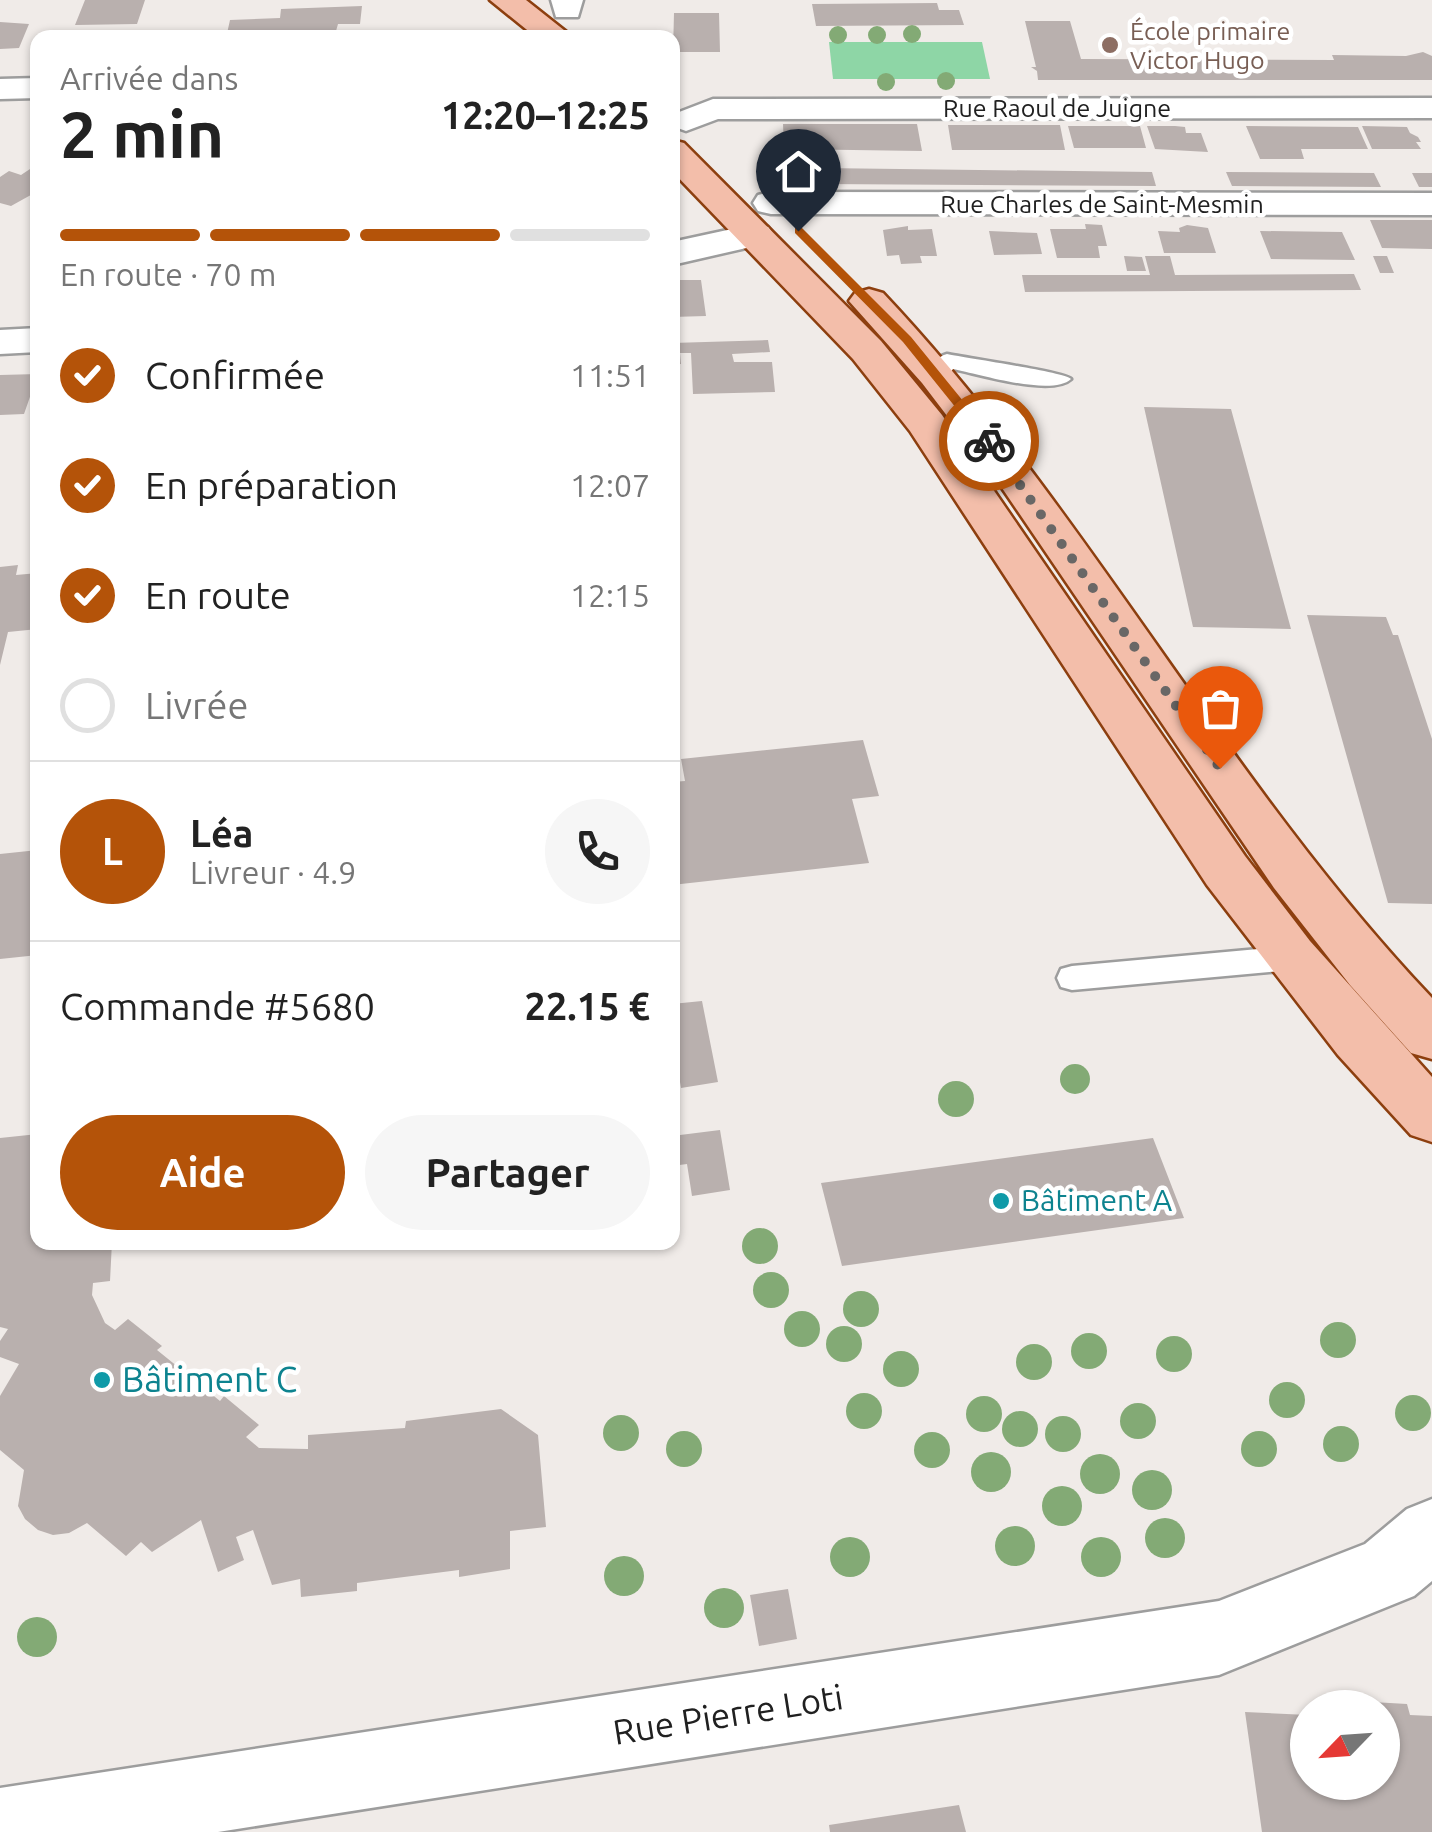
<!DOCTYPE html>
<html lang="fr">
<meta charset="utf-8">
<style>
:root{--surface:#fff;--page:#f6f6f6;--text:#222;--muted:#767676;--line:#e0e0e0;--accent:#b45309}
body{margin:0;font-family:Ubuntu,sans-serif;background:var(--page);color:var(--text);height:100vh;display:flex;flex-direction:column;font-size:38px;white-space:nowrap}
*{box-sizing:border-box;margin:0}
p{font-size:32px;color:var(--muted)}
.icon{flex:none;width:55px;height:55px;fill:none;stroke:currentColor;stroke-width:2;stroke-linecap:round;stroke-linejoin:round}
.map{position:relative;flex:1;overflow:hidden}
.panel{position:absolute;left:30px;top:30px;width:650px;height:1220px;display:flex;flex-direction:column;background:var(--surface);border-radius:20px;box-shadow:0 2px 8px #0004}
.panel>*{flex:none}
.needle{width:65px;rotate:245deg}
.fabs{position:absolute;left:1290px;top:1690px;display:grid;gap:20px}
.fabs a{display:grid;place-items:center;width:110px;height:110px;border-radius:50%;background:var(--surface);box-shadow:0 2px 8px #0004;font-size:50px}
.pin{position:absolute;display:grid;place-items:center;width:85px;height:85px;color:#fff;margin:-102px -42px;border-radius:50% 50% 50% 0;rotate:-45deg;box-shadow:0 0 10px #0007}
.pin .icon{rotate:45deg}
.courier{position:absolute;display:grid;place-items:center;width:100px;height:100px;margin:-50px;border:8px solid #b45309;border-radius:50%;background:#fff;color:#222;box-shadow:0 2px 12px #0007}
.overview em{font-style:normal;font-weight:600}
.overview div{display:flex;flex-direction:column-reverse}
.overview{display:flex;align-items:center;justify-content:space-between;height:170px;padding:0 30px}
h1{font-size:65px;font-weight:600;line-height:75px}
.bar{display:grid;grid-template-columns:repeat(4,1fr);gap:15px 10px;align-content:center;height:120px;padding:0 30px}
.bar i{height:12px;border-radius:8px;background:var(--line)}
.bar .active{background:var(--accent)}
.bar p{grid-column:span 4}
.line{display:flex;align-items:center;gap:25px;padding:0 30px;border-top:2px solid var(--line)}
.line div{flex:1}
.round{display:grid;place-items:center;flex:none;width:105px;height:105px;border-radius:52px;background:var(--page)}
ol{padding:0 30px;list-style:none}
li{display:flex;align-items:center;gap:30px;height:110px}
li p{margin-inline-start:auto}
li .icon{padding:10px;border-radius:50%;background:var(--accent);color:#fff;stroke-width:4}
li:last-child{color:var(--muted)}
li i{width:55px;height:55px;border:5px solid var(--line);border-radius:50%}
.cta{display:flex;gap:20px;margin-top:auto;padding:20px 30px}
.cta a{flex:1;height:115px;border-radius:60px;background:var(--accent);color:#fff;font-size:40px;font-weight:600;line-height:115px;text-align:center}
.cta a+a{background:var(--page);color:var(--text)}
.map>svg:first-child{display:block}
.pitch{fill:#8ed6a6}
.building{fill:#b9b0ae}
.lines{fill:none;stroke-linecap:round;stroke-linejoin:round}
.service-casing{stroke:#9d9d9d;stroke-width:5}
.minor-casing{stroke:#9d9d9d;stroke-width:5}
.tertiary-casing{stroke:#9d9d9d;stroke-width:5}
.primary-casing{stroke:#8d3f0f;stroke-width:5}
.service{fill:#fff;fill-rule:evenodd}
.minor{fill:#fff;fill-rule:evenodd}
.tertiary{fill:#fff;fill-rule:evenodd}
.primary{fill:#f3beaa;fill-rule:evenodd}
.tree{fill:#83aa75}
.route{fill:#b45309}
.done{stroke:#696766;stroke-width:10;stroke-dasharray:0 18}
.education-dot{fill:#8d6e63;stroke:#fff;stroke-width:4}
.culture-dot{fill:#0f9aa8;stroke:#fff;stroke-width:4}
.labels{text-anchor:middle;stroke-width:9;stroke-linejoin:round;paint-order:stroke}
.far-education-label{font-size:25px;fill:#785e54;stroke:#fff;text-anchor:start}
.far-street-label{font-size:25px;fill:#202020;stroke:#fff}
.culture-label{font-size:30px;fill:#0d838f;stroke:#fff;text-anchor:start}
.near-culture-label{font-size:35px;fill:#0d838f;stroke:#fff;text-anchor:start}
.near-street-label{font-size:35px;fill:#202020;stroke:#fff}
</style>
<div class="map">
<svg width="1432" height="1832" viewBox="0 0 1432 1832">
<rect width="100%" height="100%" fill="#f0ebe8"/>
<path class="pitch" d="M829,42H982L990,79H833Z"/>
<path class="building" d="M85,0H145L137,24L75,25Z
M937,3L939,10H959L964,25L816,26L812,4Z
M362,6L360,24H338L336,31H344L343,38H226L230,20L280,18L281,9Z
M674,13H719L720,52H673Z
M1025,21H1070L1081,59L1334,60L1332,55L1406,56L1423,52L1432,56V80H1038L1037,71L1031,67H1036Z
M0,22L29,24L19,48L0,49Z
M783,124H917L922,151L784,149Z
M948,125H1060L1065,150H952Z
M1068,126H1140L1146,148H1074Z
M1147,126H1175L1185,127L1186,133H1201L1208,152L1155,149Z
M1246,126L1358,127L1368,149H1301L1304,159H1260Z
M1362,126L1407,127L1410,133L1418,137L1421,142H1416L1421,149H1372Z
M821,168L1152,172L1156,186L821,184Z
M30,169L38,172V191L11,206L0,203V177L9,171L21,175Z
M1226,172L1374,173L1381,187L1232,186Z
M1412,173H1432V187H1419Z
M1370,220H1432V249L1382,248Z
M1085,224L1102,225L1107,246H1098L1100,258H1057L1050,229H1086Z
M1187,225L1208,228L1216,253H1164L1158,231L1180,232L1179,228Z
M908,226V230L932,229L937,256H920L922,263L901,264L899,255L887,256L883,230Z
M989,231L1037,233L1042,254L994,255Z
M1260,231L1342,232L1355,260L1271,259Z
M1124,256L1142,257L1146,271H1127Z
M1145,256H1170L1175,275L1354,274L1361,290L1025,292L1022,275H1150Z
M1373,256H1387L1394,273H1380Z
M672,280H701L706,316L672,317Z
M768,340L770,352L732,354L734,362H772L775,392L693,394L691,353H680L681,364L672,365V343Z
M38,374L24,414L0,415V375Z
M1144,407L1231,409L1291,629L1193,627Z
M18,565L16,575L38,573V629L8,632L0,665V567Z
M1307,615L1386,617L1393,635H1398L1432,739V904L1388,903Z
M863,740L879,796L852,799L869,863L672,885V782L685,781L681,759Z
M38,850V955L0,959V854Z
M702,1001L718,1082L681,1088L676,1058L672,1059V1004Z
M720,1130L730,1190L692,1196L687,1164L672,1166V1136Z
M38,1134V1242H112L110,1281L93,1283L92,1295L105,1323L115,1330L128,1319L162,1346L157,1350L220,1401L224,1396L259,1425L246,1437L259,1448L308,1449V1435L405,1428L406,1421L501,1409L538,1435L546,1527L510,1531V1569L459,1577V1570L357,1583V1591L301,1597L300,1579L272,1585L253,1530L236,1537L244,1560L218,1572L201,1520L152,1552L141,1542L126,1556L87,1523L69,1533L53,1535L38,1530L25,1519L18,1506L24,1470L0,1450V1396L19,1364L0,1357V1341L8,1329L0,1327V1138Z
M1153,1138L1184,1218L842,1266L821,1183Z
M788,1589L797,1639L759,1646L750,1595Z
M1338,1700L1407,1704L1410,1715L1432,1716V1832H1262L1245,1712L1308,1715V1782H1382V1708H1339Z
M959,1805L966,1832H830L829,1825Z"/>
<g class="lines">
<defs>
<path id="service" d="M947,354C966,358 1064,372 1071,379C1052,397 979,374 953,369L945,379H929L926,374C932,365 936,357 947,354Z
M1291,946L1302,950L1306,958L1302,966L1291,970L1072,990L1061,987L1057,978L1061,969L1072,966Z"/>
<path id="minor" d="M38,78V98L0,99V79Z
M1432,98V118L718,119L686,131L672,126L674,114L713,99Z
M771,192L1432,193V215L771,214L758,211L753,203L758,195Z
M755,224L768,227L774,235L768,243L672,265V242Z
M38,328V352L0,354V330Z
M1432,1499V1581L1414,1596L1219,1675L218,1832H0V1788L1219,1601L1365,1544L1407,1509Z"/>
<path id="tertiary" d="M551,0H583L578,17H556Z"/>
<path id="primary" d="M490,0H526L574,38H537Z
M672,140L684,143L881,341L942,415L1245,856L1310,941L1432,1077V1142L1411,1135L1338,1055L1207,885L910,431L853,359L672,171Z
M869,289L883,293C1088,510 1226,781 1432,998V1059L1411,1053L1350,985L1274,888L1002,488L922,383L849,301L855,293Z"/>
</defs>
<use href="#service" class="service-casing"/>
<use href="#minor" class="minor-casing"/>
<use href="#tertiary" class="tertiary-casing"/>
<use href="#primary" class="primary-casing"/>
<use href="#service" class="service"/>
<use href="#minor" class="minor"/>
<use href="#tertiary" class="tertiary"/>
<use href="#primary" class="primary"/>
</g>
<g class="tree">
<circle cx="912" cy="34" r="9"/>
<circle cx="838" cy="35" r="9"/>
<circle cx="877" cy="35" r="9"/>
<circle cx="946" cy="81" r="9"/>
<circle cx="886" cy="82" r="9"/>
<circle cx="1075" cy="1079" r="15"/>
<circle cx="956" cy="1099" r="18"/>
<circle cx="760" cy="1246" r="18"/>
<circle cx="771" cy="1290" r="18"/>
<circle cx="861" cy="1309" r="18"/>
<circle cx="802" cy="1329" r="18"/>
<circle cx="1338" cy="1340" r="18"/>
<circle cx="844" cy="1344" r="18"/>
<circle cx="1089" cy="1351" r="18"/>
<circle cx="1174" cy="1354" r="18"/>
<circle cx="1034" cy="1362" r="18"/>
<circle cx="901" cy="1369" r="18"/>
<circle cx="1287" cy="1400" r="18"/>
<circle cx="864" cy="1411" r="18"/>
<circle cx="1413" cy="1413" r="18"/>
<circle cx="984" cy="1414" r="18"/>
<circle cx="1138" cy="1421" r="18"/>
<circle cx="1020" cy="1429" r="18"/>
<circle cx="621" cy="1433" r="18"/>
<circle cx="1063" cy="1434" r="18"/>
<circle cx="1341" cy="1444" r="18"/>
<circle cx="684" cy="1449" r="18"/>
<circle cx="1259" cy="1449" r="18"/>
<circle cx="932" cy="1450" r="18"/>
<circle cx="991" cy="1472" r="20"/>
<circle cx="1100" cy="1474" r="20"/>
<circle cx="1152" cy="1490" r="20"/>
<circle cx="1062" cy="1506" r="20"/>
<circle cx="1165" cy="1538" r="20"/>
<circle cx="1015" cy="1546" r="20"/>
<circle cx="850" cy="1557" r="20"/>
<circle cx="1101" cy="1557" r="20"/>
<circle cx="624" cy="1576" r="20"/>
<circle cx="724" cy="1608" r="20"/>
<circle cx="37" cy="1637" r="20"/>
</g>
<path class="route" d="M795,228H802L911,337L994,439V444H985L903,342L795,233Z"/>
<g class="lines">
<path class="done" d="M989,441L1220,768"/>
</g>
<circle class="education-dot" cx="1110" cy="45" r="10"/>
<g class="culture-dot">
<circle cx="1001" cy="1201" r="10"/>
<circle cx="102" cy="1380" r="10"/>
</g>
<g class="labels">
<g class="far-education-label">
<text x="1130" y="40">École primaire<tspan x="1130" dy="29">Victor Hugo</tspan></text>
</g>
<g class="far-street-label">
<text x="1057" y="117">Rue Raoul de Juigne</text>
<text x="1102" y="213">Rue Charles de Saint-Mesmin</text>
</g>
<g class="culture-label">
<text x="1021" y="1211">Bâtiment A</text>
</g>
<g class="near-culture-label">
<text x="122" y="1392">Bâtiment C</text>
</g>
<g class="near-street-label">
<text transform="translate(728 1715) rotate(-9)" y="12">Rue Pierre Loti</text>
</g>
</g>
</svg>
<div class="fabs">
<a><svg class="needle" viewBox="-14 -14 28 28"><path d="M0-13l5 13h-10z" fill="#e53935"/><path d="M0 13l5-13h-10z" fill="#767676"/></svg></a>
</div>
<div class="pin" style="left:1220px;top:768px;background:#ea580c"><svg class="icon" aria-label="bag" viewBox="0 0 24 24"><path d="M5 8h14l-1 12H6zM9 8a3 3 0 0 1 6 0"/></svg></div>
<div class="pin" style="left:798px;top:231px;background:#1f2937"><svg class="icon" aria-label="home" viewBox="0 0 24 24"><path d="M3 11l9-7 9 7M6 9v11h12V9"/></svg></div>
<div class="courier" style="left:989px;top:441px"><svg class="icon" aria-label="bike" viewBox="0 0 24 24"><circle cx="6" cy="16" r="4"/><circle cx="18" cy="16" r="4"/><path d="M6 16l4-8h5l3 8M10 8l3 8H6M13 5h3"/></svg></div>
<section class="panel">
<div class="overview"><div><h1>2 min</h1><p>Arrivée dans</p></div><em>12:20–12:25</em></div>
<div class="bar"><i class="active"></i><i class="active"></i><i class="active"></i><i></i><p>En route · 70 m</p></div>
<ol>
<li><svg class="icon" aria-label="check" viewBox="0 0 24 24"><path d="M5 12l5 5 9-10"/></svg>Confirmée<p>11:51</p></li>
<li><svg class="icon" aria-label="check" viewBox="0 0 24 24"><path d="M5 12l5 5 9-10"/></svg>En préparation<p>12:07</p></li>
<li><svg class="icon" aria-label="check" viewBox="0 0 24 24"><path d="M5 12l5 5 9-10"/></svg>En route<p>12:15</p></li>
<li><i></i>Livrée</li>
</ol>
<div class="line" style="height:180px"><b class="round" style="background:var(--accent);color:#fff">L</b><div><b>Léa</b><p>Livreur · 4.9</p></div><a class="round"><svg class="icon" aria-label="phone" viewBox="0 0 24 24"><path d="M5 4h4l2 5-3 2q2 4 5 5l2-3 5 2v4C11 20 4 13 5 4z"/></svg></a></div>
<div class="line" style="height:130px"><div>Commande #5680</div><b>22.15 €</b></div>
<div class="cta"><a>Aide</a><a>Partager</a></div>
</section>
</div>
